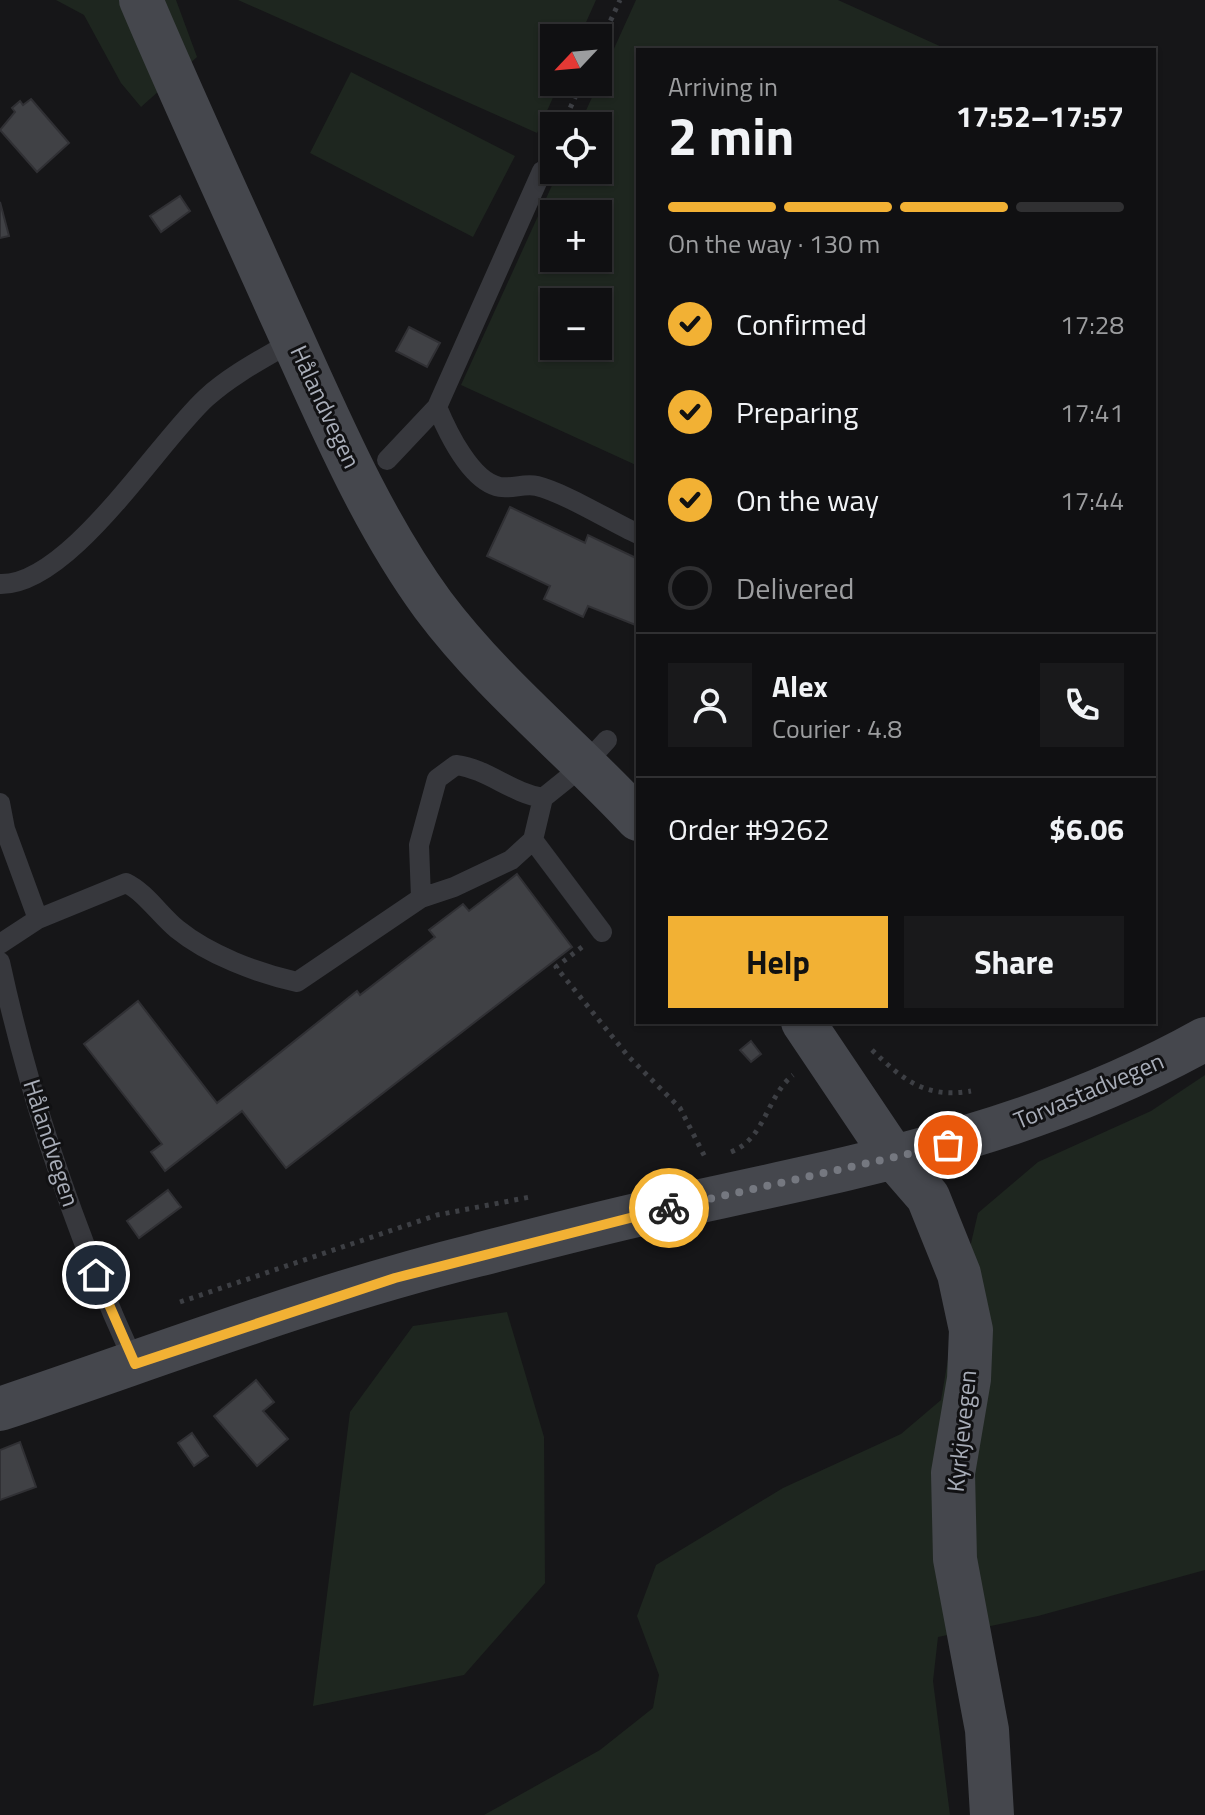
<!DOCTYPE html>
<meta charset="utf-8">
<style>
:root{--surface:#101012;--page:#19191b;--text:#f1f3f6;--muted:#9c9d9f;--line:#303032;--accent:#f2b134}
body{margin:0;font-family:"Titillium Web",sans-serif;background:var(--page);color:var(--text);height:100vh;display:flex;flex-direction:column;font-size:30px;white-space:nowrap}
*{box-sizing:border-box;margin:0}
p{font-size:26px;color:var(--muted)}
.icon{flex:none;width:44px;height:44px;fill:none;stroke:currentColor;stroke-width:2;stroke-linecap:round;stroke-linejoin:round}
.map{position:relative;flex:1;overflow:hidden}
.panel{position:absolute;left:636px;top:48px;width:520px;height:976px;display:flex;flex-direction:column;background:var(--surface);border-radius:0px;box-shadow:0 2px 6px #0004,0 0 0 2px var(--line)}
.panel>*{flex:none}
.needle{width:52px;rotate:244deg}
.tools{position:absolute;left:540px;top:24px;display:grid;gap:16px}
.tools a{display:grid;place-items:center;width:72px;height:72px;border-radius:0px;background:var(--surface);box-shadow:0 2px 6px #0004,0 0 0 2px var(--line);font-size:40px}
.pin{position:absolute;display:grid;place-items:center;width:68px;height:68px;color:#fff;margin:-34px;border:4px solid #fff;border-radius:50%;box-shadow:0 2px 8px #0007}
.courier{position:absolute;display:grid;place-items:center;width:80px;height:80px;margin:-40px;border:6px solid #f2b134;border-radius:50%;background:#fff;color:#222;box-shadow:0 2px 10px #0007}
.overview em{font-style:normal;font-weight:700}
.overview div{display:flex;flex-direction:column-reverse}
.overview{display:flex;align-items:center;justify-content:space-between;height:136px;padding:0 32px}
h1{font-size:52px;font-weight:700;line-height:60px}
.bar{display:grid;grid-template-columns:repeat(4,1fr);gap:12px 8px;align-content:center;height:96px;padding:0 32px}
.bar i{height:10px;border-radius:6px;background:var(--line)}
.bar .selected{background:var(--accent)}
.bar p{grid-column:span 4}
.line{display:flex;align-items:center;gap:20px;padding:0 32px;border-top:2px solid var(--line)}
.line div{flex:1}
.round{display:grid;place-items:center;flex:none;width:84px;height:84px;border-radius:0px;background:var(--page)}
ol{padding:0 32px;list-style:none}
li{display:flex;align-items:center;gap:24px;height:88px}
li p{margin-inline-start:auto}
li .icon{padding:8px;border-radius:50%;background:var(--accent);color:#111;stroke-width:4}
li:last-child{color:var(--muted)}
li i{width:44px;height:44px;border:4px solid var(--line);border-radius:50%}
.primary-button{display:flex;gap:16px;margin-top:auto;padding:16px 32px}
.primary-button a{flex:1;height:92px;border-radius:0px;background:var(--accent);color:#111;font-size:32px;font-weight:700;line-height:92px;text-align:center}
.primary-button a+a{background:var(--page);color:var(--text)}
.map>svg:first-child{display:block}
.green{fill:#1e261f;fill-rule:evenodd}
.building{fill:#404145;stroke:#303034;stroke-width:2}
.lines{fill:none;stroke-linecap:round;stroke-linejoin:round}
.path{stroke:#3d3f44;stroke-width:5;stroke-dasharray:4 6;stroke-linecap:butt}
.service{stroke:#37383d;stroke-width:20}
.secondary{stroke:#45474d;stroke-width:44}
.done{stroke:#757880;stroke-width:8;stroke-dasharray:0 14.4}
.route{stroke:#f2b134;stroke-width:10}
.labels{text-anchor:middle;stroke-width:6;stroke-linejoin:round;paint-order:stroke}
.street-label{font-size:24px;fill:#a8adb8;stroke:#111113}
</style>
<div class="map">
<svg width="1205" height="1815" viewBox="0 0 1205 1815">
<rect width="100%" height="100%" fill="#161618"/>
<path class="green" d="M56,0H176L197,57L141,107L121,83L84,15Z
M238,0H596L579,38H554V82H560L537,133Z
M636,0H838L944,48L638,50V466L461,385L559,170H598V126H579ZM554,214H598V258H554ZM598,302V346H554V302Z
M351,72L515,156L473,237L310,153Z
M1205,1075V1570L1038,1616L938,1637L933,1681L950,1815H484L600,1750L653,1708L659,1675L637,1616L656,1565L783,1488L901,1434L941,1400L959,1295L978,1213L1038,1162L1151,1111Z
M507,1312L544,1437L545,1583L464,1675L313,1706L350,1412L413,1326Z"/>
<path class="building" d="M31,99L69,143L37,172L0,130L15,112L12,108L20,101L23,105Z
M180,196L190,211L161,232L150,216Z
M0,202L9,236L0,238Z
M409,327L440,343L427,367L396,351Z
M510,507L585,543L588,535L638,559V626L588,606L583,617L544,599L550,586L487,556Z
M517,874L572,947L286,1168L242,1111L165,1171L151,1152L162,1144L84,1044L138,1001L217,1103L357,991L360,995L435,937L429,930L463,904L469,911Z
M751,1041L761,1054L751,1062L740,1050Z
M168,1190L181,1207L139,1238L127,1221Z
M256,1380L274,1402L263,1411L288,1439L257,1466L214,1416Z
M192,1433L208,1456L194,1466L178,1443Z
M20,1442L36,1487L0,1500V1450Z"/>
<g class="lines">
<path class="path" d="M598,48L620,0
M562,126L582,82
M582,947L556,967L628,1056L680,1108L706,1159
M872,1050C903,1080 926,1099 971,1091
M731,1152C766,1138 766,1097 793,1075
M180,1302L437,1215L530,1197"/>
<path class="service" d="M437,407C447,431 471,482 500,487C512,489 525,483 537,486C565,493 610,521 638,534
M387,460L437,407L542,171
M0,584C69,586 157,443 206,398C231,375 264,358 293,341
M0,803L5,829L38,919L0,944
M533,840L602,932
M421,898L419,845L437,779L456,765C488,769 511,793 543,798
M38,919L126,883C145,892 160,915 177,929C209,955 257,973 297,982L421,898L454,887L511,860L533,840L543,798L584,765L607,740
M0,962C30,1101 76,1235 135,1364"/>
<path class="secondary" d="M141,0C185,104 233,207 279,310C325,410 368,516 433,605C493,685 570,746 638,819
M803,1022L895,1159L928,1197L959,1274L971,1330L969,1379L953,1473L955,1559L987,1730L992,1815
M0,1409C158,1356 315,1295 477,1255C535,1240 592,1225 650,1212C844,1169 1028,1138 1205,1039"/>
</g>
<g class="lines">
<path class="done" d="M669,1208L948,1145"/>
<path class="route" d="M96,1275L135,1364L395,1278L669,1208"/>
</g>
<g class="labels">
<g class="street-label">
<text transform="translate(325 407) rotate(65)" y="8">Hålandvegen</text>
<text transform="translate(1089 1091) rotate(-23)" y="8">Torvastadvegen</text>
<text transform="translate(51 1143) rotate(72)" y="8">Hålandvegen</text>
<text transform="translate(962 1431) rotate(-84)" y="8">Kyrkjevegen</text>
</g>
</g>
</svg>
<div class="tools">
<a><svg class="needle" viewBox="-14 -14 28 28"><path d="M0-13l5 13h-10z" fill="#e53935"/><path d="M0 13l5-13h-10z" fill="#9c9d9f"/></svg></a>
<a><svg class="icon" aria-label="locate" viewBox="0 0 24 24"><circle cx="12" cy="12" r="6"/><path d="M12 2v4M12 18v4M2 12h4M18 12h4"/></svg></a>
<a>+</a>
<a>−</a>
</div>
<div class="pin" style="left:948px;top:1145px;background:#ea580c"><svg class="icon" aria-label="bag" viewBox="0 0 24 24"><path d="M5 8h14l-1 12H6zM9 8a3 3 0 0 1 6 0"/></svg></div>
<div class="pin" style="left:96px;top:1275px;background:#1f2937"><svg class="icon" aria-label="home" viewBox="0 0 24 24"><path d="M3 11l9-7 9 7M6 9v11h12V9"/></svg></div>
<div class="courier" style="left:669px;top:1208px"><svg class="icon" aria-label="bike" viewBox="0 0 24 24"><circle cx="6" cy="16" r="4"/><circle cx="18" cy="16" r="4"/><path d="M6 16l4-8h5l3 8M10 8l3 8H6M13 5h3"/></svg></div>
<section class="panel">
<div class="overview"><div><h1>2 min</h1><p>Arriving in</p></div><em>17:52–17:57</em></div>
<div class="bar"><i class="selected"></i><i class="selected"></i><i class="selected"></i><i></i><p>On the way · 130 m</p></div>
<ol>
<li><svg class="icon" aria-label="check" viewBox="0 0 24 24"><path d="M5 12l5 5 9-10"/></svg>Confirmed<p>17:28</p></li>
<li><svg class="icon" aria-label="check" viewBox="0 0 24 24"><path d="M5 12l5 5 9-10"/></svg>Preparing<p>17:41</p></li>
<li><svg class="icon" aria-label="check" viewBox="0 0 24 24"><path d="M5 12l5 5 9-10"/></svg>On the way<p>17:44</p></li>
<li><i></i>Delivered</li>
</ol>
<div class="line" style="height:144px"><a class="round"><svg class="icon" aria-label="person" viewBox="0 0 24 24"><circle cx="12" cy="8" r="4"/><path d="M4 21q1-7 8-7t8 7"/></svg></a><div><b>Alex</b><p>Courier · 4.8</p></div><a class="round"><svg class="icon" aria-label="phone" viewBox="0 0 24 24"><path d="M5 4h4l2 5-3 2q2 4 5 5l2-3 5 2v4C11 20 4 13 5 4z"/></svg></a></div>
<div class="line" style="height:104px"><div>Order #9262</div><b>$6.06</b></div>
<div class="primary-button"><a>Help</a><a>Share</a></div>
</section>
</div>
